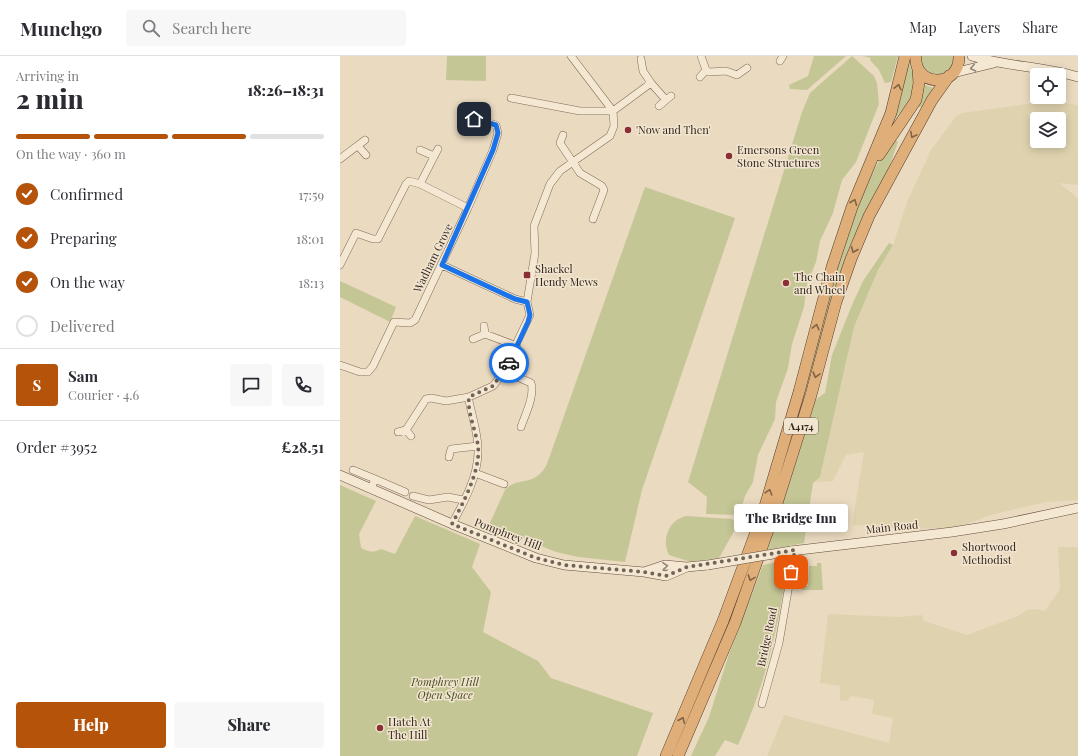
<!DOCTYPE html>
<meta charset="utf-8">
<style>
:root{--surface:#fff;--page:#f7f7f7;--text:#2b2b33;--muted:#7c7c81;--line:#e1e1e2;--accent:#b45309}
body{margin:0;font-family:"Playfair Display",serif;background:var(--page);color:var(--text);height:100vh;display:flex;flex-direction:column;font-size:15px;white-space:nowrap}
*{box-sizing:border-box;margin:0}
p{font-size:13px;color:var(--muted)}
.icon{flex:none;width:22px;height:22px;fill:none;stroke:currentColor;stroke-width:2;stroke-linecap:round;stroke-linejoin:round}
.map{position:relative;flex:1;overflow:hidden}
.sheet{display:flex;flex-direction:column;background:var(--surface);width:340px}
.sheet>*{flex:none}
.buttons{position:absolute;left:690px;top:12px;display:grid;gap:8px}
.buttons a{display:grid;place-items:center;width:36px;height:36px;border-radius:4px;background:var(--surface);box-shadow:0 2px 10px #0003;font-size:20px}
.pin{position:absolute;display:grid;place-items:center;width:34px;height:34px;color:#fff;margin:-17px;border-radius:8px;box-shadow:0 2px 6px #0006}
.courier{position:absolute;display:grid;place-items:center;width:40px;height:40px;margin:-20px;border:3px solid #1a73e8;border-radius:50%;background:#fff;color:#222;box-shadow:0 1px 5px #0007}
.bubble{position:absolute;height:28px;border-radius:4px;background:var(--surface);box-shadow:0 2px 10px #0003;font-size:13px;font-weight:800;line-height:28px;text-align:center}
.head em{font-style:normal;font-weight:800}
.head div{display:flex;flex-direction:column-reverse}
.head{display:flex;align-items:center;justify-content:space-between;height:68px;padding:0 16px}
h1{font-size:26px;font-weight:800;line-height:30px}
.bar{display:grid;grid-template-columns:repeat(4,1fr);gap:6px 4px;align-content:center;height:48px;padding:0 16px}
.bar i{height:5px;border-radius:3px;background:var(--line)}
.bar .on{background:var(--accent)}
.bar p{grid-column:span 4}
.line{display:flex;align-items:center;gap:10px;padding:0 16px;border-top:1px solid var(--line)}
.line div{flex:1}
.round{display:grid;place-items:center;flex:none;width:42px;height:42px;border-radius:4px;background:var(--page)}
ol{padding:0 16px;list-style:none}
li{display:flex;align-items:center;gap:12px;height:44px}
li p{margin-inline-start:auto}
li .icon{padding:4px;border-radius:50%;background:var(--accent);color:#fff;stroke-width:4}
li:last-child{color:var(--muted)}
li i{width:22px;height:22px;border:2px solid var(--line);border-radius:50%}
.primary-button{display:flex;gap:8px;margin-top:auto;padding:8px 16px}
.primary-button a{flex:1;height:46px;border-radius:4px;background:var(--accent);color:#fff;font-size:16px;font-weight:800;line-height:46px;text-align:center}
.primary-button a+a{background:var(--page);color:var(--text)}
header{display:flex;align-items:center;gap:24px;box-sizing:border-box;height:56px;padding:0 20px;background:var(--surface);border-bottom:1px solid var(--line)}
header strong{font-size:19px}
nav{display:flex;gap:22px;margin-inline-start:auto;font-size:14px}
.search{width:280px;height:36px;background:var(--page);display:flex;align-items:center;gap:10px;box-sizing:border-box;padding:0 14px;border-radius:4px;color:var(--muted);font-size:15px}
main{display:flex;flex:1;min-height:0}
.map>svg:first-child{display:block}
.farmland{fill:#dfd3af;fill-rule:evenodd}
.green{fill:#c5c696}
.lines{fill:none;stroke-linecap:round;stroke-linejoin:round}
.minor-casing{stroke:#816b5a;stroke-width:8}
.secondary-casing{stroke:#634d3d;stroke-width:10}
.trunk-casing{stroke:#4f3b2e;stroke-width:12}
.minor{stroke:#f5e8d3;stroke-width:7}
.secondary{stroke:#f5e8d3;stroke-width:9}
.trunk{stroke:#e0ae78;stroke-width:11}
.secondary-bridge-casing{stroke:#634d3d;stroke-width:10;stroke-linecap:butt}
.secondary-bridge{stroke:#f5e8d3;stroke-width:9}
.oneway{stroke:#948678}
.oneway2{stroke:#806346}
.done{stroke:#726456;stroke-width:4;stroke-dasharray:0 7.2}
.route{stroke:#1a73e8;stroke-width:5}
.poi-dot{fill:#8b2f37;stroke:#f2e5cf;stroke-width:1.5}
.labels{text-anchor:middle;stroke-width:3;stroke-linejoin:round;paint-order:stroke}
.shield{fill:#f2e5cf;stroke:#6c5f52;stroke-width:1}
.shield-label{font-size:10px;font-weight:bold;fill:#32251d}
.poi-label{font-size:11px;fill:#32251d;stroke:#f2e5cf;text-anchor:start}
.street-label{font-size:11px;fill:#32251d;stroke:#f2e5cf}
.park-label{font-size:11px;font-style:italic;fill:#464d25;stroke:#f2e5cf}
</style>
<header>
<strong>Munchgo</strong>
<div class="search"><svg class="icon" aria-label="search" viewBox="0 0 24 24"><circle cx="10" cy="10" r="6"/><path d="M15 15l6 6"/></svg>Search here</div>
<nav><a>Map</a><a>Layers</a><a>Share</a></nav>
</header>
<main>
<section class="sheet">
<div class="head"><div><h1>2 min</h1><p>Arriving in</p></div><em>18:26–18:31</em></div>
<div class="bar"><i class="on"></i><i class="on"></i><i class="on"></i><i></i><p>On the way · 360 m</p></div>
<ol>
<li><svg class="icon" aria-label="check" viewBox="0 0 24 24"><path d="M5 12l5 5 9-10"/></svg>Confirmed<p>17:59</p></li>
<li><svg class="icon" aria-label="check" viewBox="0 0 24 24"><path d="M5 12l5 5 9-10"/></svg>Preparing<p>18:01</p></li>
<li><svg class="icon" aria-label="check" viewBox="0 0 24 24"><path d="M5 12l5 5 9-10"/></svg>On the way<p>18:13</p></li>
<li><i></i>Delivered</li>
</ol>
<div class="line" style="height:72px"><b class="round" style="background:var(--accent);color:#fff">S</b><div><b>Sam</b><p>Courier · 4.6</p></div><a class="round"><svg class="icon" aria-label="chat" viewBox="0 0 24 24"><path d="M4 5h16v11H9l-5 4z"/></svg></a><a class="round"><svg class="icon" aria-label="phone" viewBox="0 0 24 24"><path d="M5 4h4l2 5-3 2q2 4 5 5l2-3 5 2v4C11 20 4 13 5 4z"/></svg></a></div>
<div class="line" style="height:52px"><div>Order #3952</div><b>£28.51</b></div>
<div class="primary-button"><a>Help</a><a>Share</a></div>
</section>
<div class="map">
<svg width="738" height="700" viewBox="0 0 738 700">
<rect width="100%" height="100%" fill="#eadac0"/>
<path class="farmland" d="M709,45L738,49V129L719,127L738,142V444L706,446L651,459L616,472L571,473L512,469L524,396L506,399L493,425L473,426L480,421L514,271L538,214L553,189L567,146L591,94L616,60L622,57ZM697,63H719V85H697Z
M718,491H738V700H427L444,659L549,687L553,662L532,658L534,644L511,640L508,645L500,644V630L480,627L488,558L559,561L582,559L584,565L627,579L678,560L687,554L695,553L705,555L720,533Z"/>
<path class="green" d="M107,0H146V25L106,24Z
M474,0H506L467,34L450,33L449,29L468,20Z
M512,0L534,20L537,27L539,48L516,106L502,124L493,157L480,185L476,206L467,228L464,251L452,288L448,312L436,346L435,363L418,399L413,426L405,440L399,459L366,458L367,441L348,426L462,56L470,37Z
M523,0H558L551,26L545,27L539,14L530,4L531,2Z
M582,0H614L612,12L603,20L587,17L581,7Z
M566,7H569L575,23L573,40L553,65Z
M585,29L593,32L581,51H578Z
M556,84L558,86L550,109L489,254L439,425L410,509L383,582L334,700H332L382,580L514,159C526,133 535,103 556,84Z
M305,131L395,162L302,434L285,506L238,501L216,496L149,469L165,434C177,420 195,432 207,408Z
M549,187L553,189L538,214L514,271L480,421L473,427L464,487L428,494L475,344L485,337L492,299L512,249L523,225Z
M0,225L56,251L50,266L0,241Z
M0,429L36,445L19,478L21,492C29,496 33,497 41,493L55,498L75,460L140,488L132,511L151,536L143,576L198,605L211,622L313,657L297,700H0Z
M346,460L392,463L398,468L379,502L351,506L329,499C321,483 329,464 346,460Z
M446,504C447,522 442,541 439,559C429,607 418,644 398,689L385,684L375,700H351L369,661L389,598L423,509Z
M477,507H481L483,534H462V530H468L469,510H477Z"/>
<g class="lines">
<defs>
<path id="minor" d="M361,0L366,14L369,16L386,15L397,19L407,12
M301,3L303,15L311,27
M440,5L443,0
M360,21L366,14
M171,42L240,55H273L311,27L326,44L331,40
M319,50L326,44
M131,70L135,55
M223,79L220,87L240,117L262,130L264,134L253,163
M18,90L26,99
M80,94L94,100
M0,103L25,84
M80,128L98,93
M0,209L16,177L33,183H38L66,128L69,125L80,128L128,152
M102,209L175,243L187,246
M144,270L145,278
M133,283L145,278L177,290
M0,309L20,316H28L33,310L54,266L70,267L75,264L128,152L153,94L158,77L156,69L134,63
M164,315L191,327C195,340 185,359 181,371
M66,374L86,343L91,342L106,345L129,341L153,330L161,320L190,259L187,246L195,197L194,170L210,128L220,115L270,80L274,70L273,55L231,0
M58,376L66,374L71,380
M109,401L111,393L138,390
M13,414L35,423L31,433
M135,417L164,428
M35,423L65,436
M73,440L89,444L108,441L123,444
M112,468C124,446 139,419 138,393C138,377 132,360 129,345V341
M422,648L439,587L455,494"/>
<path id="secondary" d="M632,0C667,11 703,10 738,21
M613,17L654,7
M0,419L112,468L196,502L224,509L304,516L326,520L347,511L368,509
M451,495L612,476L663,468L738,452
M304,516L325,509L347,511"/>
<path id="trunk" d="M576,0C573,31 620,33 619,0
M539,99L576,44L579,27L578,14
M326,700L383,565L423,457L459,336L492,211L512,151L551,57L565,0
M338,700L395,567L433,460L471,339L496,246L511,203L529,160L592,44L609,20"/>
</defs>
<use href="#minor" class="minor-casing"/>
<use href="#secondary" class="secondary-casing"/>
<use href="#trunk" class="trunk-casing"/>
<use href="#minor" class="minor"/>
<use href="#secondary" class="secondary"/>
<use href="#trunk" class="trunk"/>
<defs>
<path id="secondary-bridge" d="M368,509L451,495"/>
</defs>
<use href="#secondary-bridge" class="secondary-bridge-casing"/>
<use href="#secondary-bridge" class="secondary-bridge"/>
</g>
<defs><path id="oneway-chevron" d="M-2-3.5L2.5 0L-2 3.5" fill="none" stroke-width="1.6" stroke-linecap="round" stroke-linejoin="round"/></defs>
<g class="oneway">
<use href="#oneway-chevron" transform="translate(633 12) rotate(169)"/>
<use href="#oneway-chevron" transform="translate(325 510) rotate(-5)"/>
</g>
<g class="oneway2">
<use href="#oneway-chevron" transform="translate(558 31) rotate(-77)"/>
<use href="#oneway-chevron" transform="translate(573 79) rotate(118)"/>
<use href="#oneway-chevron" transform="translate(514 146) rotate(-68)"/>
<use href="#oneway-chevron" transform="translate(514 194) rotate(113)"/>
<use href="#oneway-chevron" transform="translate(476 271) rotate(-76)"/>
<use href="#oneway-chevron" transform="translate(476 319) rotate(105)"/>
<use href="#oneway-chevron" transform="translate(429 436) rotate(-73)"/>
<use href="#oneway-chevron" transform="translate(411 522) rotate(110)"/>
<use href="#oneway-chevron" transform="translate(342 664) rotate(-67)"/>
</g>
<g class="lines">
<path class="done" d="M169,307L153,330L129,341C127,356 136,375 138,390C141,414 123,447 112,468L196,502L224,509L304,516L326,520L347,511L455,494L451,516"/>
<path class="route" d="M134,63L156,69L158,77L153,94L102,209L175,243L187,246L190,259L188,266L169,307"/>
</g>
<g class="poi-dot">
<circle cx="288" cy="74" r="4"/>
<circle cx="389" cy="100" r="4"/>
<rect x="183" y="215" width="8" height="8" rx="2"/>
<circle cx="446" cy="227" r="4"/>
<circle cx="614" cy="497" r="4"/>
<circle cx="40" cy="672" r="4"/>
</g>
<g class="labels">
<rect class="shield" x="444" y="362" width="34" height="16" rx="3"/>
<g class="shield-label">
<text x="461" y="374">A4174</text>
</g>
<g class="poi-label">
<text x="296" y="78">'Now and Then'</text>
<text x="397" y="98">Emersons Green<tspan x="397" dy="13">Stone Structures</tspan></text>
<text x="195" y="217">Shackel<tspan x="195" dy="13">Hendy Mews</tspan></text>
<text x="454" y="225">The Chain<tspan x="454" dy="13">and Wheel</tspan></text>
<text x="622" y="495">Shortwood<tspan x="622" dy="13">Methodist</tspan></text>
<text x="48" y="670">Hatch At<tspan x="48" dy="13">The Hill</tspan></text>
</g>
<g class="street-label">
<text transform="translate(93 202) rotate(-64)" y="4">Wadham Grove</text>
<text transform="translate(552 471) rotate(-6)" y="4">Main Road</text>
<text transform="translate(168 478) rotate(21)" y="4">Pomphrey Hill</text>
<text transform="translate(427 581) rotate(-78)" y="4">Bridge Road</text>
</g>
<g class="park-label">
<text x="105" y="630">Pomphrey Hill<tspan x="105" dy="13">Open Space</tspan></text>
</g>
</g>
</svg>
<div class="buttons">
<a><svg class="icon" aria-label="locate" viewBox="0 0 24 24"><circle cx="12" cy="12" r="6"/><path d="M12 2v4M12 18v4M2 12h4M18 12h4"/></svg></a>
<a><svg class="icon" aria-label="layers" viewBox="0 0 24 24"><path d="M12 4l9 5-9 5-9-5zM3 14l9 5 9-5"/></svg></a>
</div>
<div class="pin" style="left:451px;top:516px;background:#ea580c"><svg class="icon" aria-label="bag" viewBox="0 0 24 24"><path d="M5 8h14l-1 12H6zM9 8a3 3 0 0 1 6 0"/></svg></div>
<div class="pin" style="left:134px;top:63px;background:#1f2937"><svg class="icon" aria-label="home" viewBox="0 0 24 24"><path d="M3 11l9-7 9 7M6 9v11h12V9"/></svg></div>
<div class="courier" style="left:169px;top:307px"><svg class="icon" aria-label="car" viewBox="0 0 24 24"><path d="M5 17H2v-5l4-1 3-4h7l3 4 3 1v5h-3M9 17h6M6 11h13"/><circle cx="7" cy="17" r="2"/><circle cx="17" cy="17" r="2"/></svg></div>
<div class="bubble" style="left:394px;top:448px;width:114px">The Bridge Inn</div>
</div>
</main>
